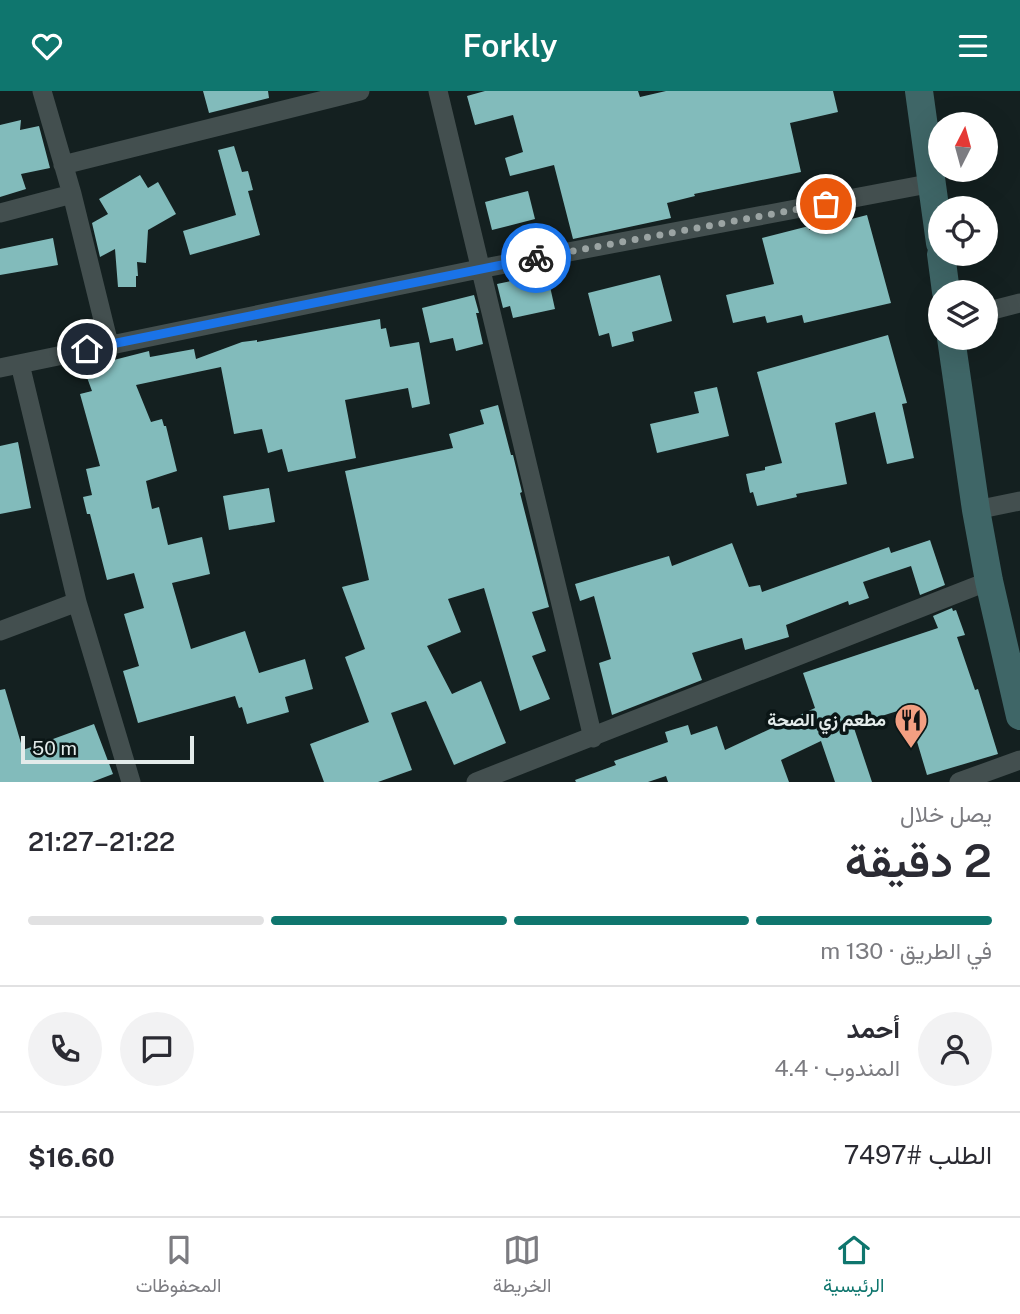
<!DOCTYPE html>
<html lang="ar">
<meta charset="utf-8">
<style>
:root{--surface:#fff;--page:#f2f2f3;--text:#2b2b33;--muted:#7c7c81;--line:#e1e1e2;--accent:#0f766e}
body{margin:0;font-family:"Public Sans",Vazirmatn,sans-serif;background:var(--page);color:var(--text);direction:rtl;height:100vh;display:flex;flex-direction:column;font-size:26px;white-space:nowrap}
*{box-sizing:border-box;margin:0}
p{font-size:23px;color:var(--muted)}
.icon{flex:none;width:38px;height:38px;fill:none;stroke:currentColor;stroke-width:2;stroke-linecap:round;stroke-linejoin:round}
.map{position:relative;height:691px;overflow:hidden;direction:ltr}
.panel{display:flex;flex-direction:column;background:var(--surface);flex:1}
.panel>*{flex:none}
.needle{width:46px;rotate:6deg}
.tools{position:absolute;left:928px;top:21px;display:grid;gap:14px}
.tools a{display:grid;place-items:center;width:70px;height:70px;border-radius:50%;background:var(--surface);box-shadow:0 7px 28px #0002;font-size:35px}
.scale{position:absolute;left:21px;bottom:18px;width:173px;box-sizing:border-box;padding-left:7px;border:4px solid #e3ebea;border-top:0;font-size:19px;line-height:24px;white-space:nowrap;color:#e3ebea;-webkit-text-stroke:5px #0b1616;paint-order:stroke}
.pin{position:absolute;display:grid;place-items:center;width:60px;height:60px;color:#fff;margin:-30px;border:4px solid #fff;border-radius:50%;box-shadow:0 2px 7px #0007}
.courier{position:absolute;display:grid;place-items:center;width:70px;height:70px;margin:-35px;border:5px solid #1a73e8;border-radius:50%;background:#fff;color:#222;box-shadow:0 2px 9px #0007}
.head em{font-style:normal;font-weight:600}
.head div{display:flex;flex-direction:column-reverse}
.head{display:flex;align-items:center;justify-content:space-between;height:119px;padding:0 28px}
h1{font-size:46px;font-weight:600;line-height:52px}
.bar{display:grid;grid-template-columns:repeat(4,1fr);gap:10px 7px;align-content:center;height:84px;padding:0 28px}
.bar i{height:9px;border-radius:5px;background:var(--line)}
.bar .active{background:var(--accent)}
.bar p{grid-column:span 4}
.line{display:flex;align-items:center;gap:18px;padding:0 28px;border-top:2px solid var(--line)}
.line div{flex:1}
.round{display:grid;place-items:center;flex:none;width:74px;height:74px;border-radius:37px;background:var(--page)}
header{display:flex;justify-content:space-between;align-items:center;height:91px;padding:0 28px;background:var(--accent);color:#fff;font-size:32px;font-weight:600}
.menu{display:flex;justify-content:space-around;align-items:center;height:98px;border-top:2px solid var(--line);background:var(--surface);font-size:19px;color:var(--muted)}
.menu a{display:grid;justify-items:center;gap:4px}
.menu .active{color:var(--accent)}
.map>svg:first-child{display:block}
.building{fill:#82bbbb}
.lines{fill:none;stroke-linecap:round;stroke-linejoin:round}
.street{stroke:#434f4f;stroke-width:19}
.secondary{stroke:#3f6667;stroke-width:28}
.done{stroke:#9ba4a3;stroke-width:7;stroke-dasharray:0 12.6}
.route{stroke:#1a73e8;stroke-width:9}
.labels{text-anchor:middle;stroke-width:7;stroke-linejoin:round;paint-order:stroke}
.poi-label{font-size:18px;font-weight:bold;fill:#e3ebea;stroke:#0b1616;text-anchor:end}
</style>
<header><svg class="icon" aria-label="menu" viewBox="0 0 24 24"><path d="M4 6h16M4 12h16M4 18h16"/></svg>Forkly<svg class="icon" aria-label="heart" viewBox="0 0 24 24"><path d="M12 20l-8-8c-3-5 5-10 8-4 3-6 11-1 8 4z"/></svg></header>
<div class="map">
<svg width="1020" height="691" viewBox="0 0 1020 691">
<rect width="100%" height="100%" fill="#142020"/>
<path class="building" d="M203,0H268L269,7L209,22Z
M485,0H638L640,6L666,0H833L838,21L790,32L801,81L694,103L695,105L667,112L671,127L573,148L554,74L510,85L505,67L523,61L513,24L475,34L467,5Z
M21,29L20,39L39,35L50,77L21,83L26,98L0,106V34Z
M234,55L242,81L248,80L253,99L248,100L260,144L190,164L183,140L236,124L218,59Z
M140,84L148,97L158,91L176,123L148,139L146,172L137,171L138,185H136V196H118L115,158L100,166L92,132L108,123L99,108Z
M528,100L535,128L492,139L485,111Z
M867,124L891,212L804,232L802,224L767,232L765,225L733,232L726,204L774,193L762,147L809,135V139Z
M53,147L58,174L0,184V158Z
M547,182L555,218L513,227L510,215L503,217L497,193Z
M660,184L672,230L632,241L634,250L612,256L609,242L599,245L588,202Z
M474,204L479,222H476L483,253L456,260L453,247L430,252L422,217Z
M380,228L381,238L386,237L390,256L419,251L430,313L412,317L408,297L345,309L356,367L288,381L282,358L268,362L262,338L234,343L221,276L136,294L151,331L162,328L164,335H166L177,380L146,390L152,418L159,416L168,454L202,446L210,483L172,492L191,558L245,540L259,582L305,568L313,598L285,606L289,621L247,633L242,616L239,617L235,605L138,632L123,580L139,575L124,523L144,517L134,482L107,489L90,423H87L83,406L92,404L86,378L100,375L80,303L92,300L82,273L101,269L102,272L149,260L150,266L194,258L196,268L242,251L257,249V251Z
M888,244L907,312L902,313L914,367L887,373L875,321L835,332L847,393L796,403L797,406L757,415L753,401L750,402L746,383L765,379V376L782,372L757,281Z
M717,296L729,345L657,362L650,333L699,322L694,301Z
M498,314L511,364H513L522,401L520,402L549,516L532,521L546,560L532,565L550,608L520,620L484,497L448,508L461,541L427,555L452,603L481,590L506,652L454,674L426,610L391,622L412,679L378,691H324L310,653L369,631L345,566L365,558L342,496L369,489L345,380L453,357L449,343L484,333L480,319Z
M18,351L31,417L0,423V355Z
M269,397L275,431L229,439L223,405Z
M930,449L945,494L920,504L911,475L863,491L869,507L849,514L848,510L786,534L789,546L745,559L742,547L692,562L702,589L612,624L599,572L611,568L594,505L580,510L575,493L669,465L672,475L732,452L749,496L760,494L762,501L889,456L891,462Z
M952,517L953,520L956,519L965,544L957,546L975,599L978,598L998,663L927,684L907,617L853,634L872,691H835L821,650L781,669L789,691H668L666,685L648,691H576L575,689L616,674L614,670L668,651L665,641L688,634L691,644L717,635L725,659L815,617L803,582L938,537L933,525Z
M5,598L23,659L94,633L113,683L92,691H0V599Z"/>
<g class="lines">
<path class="street" d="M42,0L72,103L109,253
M438,0L593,647
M63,74L360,0
M0,122L72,103
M985,221L1020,212
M20,273L77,511L131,691
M0,277L479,178L933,92
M976,419L1020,410
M0,540L77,511
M476,691L989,490
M959,691L1020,669"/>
<path class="secondary" d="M919,0L940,152
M941,163L946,201
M951,247L976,419L989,490L1020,625"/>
</g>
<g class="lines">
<path class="done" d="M536,167L826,113"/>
<path class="route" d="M87,258L536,167"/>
</g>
<defs>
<symbol id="restaurant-pin" viewBox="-11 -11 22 30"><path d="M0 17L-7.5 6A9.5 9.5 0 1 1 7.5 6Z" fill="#f39f82" stroke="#0b1616"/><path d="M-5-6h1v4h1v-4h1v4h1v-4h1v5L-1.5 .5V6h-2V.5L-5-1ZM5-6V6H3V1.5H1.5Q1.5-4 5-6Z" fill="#111"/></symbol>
</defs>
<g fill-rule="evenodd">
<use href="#restaurant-pin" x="892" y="610" width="38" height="52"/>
</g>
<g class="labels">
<g class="poi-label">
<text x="886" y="635">مطعم زي الصحة</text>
</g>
</g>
</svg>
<div class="tools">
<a><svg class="needle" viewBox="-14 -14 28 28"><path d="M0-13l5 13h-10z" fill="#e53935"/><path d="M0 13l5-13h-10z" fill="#7c7c81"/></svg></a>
<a><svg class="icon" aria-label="locate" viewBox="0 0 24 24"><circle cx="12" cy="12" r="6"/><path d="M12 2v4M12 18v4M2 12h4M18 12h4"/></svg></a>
<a><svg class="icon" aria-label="layers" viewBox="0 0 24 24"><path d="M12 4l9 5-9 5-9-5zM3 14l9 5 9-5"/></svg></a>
</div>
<div class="scale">50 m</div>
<div class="pin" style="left:826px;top:113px;background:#ea580c"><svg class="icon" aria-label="bag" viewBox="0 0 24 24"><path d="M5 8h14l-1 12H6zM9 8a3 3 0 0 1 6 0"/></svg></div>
<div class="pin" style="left:87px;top:258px;background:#1f2937"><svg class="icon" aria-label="home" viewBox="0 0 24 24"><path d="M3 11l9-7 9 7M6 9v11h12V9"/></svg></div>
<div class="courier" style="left:536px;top:167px"><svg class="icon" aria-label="bike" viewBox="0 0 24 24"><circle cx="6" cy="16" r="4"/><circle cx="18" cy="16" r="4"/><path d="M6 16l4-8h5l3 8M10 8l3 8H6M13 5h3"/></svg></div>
</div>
<section class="panel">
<div class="head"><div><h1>2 دقيقة</h1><p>يصل خلال</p></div><em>21:22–21:27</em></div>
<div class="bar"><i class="active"></i><i class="active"></i><i class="active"></i><i></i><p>في الطريق · 130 m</p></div>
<div class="line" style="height:126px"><a class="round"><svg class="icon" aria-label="person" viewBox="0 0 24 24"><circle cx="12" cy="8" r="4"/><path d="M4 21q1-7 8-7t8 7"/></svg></a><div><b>أحمد</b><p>المندوب · 4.4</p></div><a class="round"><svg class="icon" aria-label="chat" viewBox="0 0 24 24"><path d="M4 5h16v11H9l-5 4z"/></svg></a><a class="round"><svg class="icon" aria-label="phone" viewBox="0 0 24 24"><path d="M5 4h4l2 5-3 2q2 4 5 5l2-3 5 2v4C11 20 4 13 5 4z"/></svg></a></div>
<div class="line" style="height:91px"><div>الطلب #7497</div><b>$16.60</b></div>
</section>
<nav class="menu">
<a class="active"><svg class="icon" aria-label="home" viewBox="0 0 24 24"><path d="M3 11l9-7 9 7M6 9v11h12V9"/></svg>الرئيسية</a>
<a><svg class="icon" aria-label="map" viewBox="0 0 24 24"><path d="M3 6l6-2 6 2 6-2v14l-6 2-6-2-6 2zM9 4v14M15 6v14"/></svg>الخريطة</a>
<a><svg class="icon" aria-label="saved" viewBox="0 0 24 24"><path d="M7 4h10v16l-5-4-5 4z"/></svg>المحفوظات</a>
</nav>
